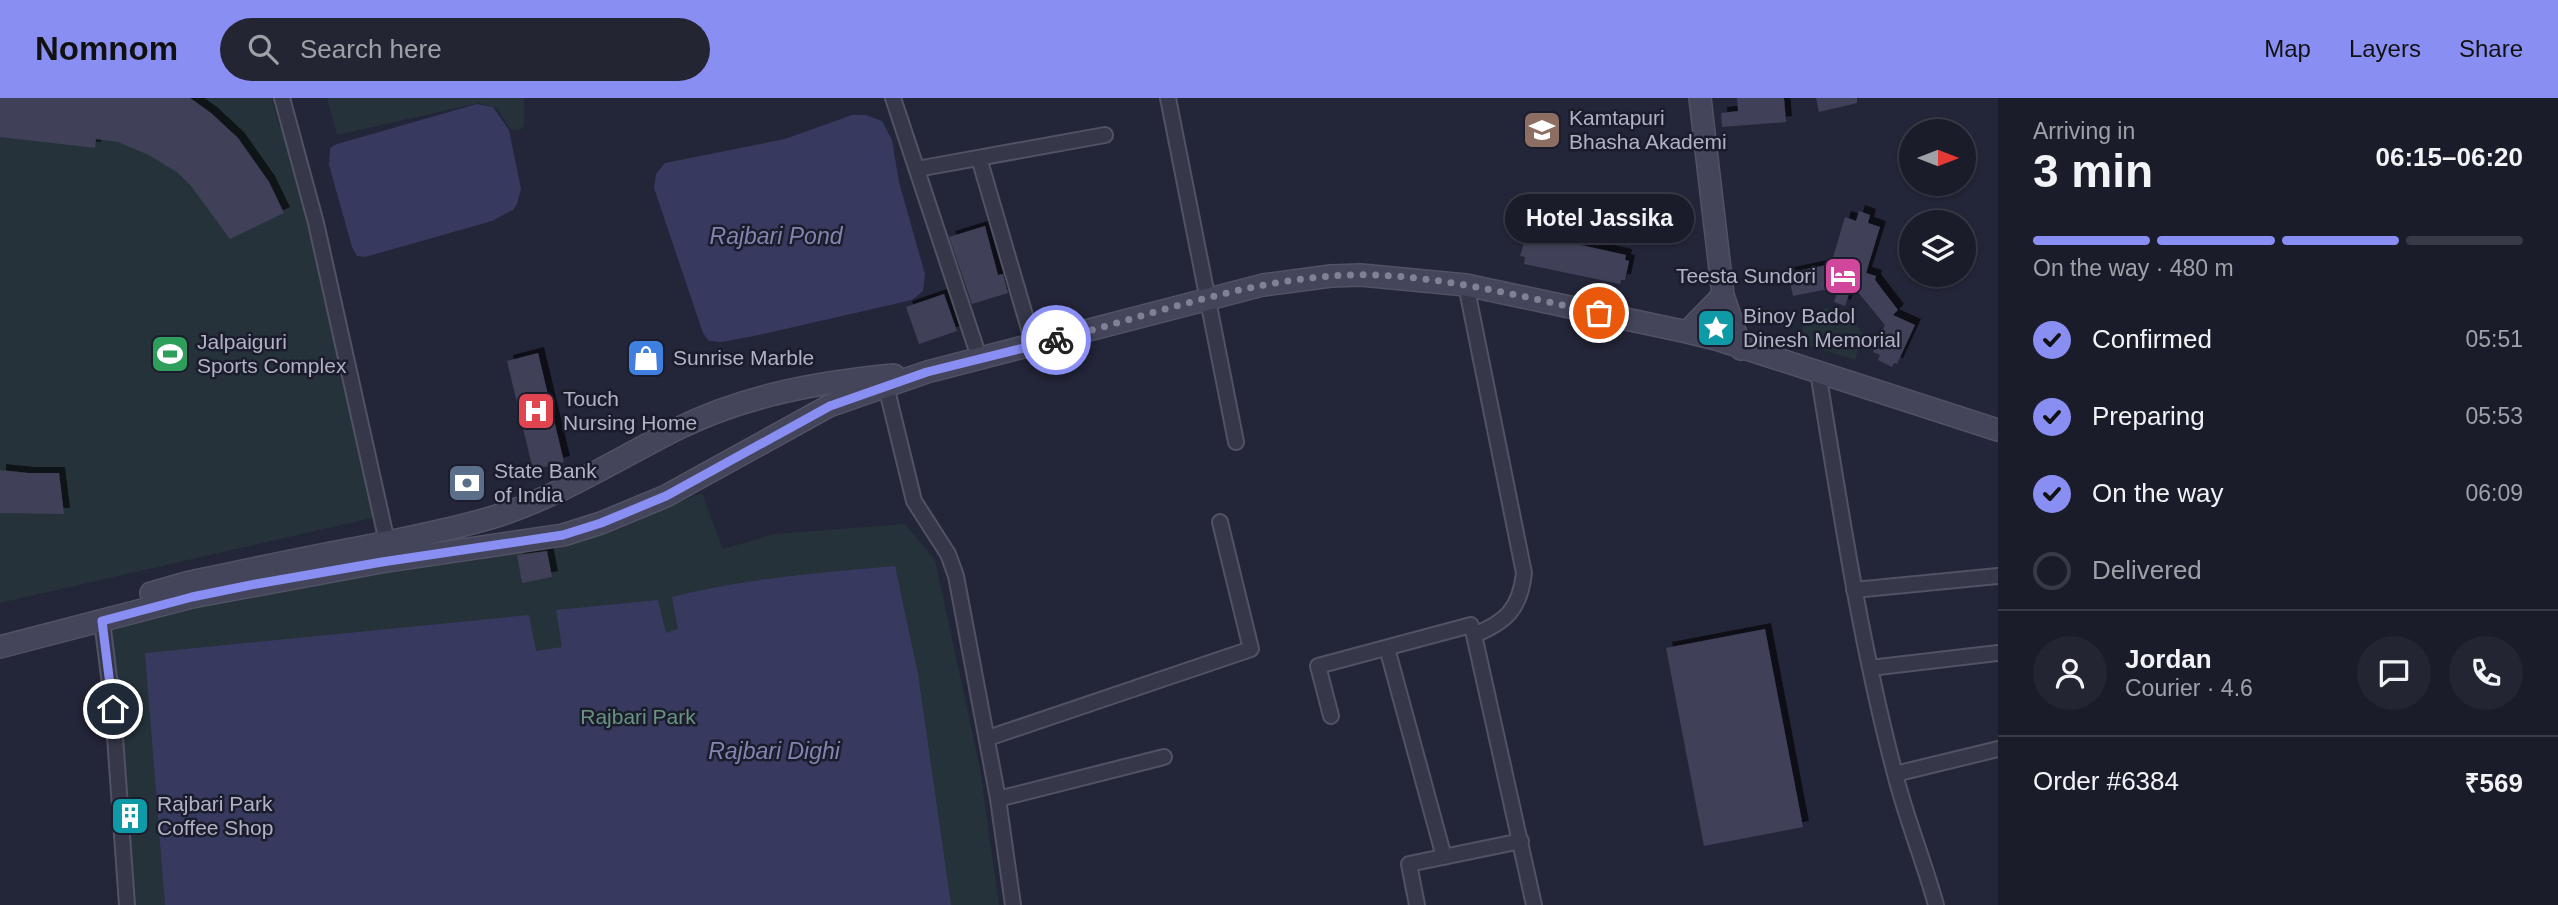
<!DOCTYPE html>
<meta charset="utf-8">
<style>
:root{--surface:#1a1c2a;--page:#232532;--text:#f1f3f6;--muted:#9fa1a8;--line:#383a47;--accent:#898ff2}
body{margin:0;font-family:Arial,sans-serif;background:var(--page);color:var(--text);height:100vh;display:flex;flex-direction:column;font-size:26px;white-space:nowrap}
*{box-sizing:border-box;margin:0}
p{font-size:23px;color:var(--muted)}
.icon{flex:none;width:38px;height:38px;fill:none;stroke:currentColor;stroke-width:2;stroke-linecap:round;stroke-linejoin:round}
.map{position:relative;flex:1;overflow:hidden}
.side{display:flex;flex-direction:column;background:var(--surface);width:560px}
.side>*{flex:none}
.needle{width:46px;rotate:90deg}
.controls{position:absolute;left:1899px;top:21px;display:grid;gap:14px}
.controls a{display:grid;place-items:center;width:77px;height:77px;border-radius:50%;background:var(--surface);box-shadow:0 2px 5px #0004,0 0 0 2px var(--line);font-size:35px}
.pin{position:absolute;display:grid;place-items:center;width:60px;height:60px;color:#fff;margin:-30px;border:4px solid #fff;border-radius:50%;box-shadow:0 2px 7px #0007}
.courier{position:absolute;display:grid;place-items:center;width:70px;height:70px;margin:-35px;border:5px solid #898ff2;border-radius:50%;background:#fff;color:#222;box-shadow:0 2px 9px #0007}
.bubble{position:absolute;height:49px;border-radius:24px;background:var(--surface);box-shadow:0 2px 5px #0004,0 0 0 2px var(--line);font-size:23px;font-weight:700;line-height:49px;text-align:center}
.head em{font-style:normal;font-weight:700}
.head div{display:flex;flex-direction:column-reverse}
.head{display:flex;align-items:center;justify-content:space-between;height:119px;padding:0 35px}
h1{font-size:46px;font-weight:700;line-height:52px}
.bar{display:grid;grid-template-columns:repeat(4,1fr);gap:10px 7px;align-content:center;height:84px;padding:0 35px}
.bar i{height:9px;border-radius:5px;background:var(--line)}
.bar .on{background:var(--accent)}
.bar p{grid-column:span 4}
.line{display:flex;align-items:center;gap:18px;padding:0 35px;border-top:2px solid var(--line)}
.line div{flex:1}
.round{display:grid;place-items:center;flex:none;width:74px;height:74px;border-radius:37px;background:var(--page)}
ol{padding:0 35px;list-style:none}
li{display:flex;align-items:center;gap:21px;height:77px}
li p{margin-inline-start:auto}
li .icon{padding:7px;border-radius:50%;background:var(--accent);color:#111;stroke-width:4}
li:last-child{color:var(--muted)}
li i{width:38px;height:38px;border:4px solid var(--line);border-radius:50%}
header{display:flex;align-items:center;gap:42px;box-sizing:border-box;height:98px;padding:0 35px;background:var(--accent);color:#111}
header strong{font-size:33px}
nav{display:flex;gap:38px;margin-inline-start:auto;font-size:24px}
.search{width:490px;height:63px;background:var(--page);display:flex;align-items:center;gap:18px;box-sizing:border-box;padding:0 24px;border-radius:38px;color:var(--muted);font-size:26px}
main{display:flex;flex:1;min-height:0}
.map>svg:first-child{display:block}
.green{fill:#25323a}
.water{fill:#373a5e}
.building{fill:#3f4058;filter:url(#shadow)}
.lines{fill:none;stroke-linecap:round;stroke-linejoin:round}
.street-casing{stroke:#515263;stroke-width:18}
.secondary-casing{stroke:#515263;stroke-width:24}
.street{stroke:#363849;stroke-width:14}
.secondary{stroke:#44455b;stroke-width:21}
.done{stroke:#7f8194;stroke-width:7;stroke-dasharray:0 12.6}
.route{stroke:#898ff2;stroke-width:9}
.labels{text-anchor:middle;stroke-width:5;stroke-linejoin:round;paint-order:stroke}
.poi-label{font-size:21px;fill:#b1b2c5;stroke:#1b1d2d;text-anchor:start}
.park-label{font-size:21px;fill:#699481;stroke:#1b1d2d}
.water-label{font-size:23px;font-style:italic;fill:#8186b0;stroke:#1b1d2d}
</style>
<header>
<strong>Nomnom</strong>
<div class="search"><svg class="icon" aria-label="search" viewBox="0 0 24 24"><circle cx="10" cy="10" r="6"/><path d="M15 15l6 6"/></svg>Search here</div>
<nav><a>Map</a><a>Layers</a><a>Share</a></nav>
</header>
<main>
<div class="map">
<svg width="1998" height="807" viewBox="0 0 1998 807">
<defs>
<filter id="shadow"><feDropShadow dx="6" dy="-6" stdDeviation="0" flood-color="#0009"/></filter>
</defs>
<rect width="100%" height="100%" fill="#232538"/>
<path class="green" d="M0,0H272L279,28L286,29L305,94L376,419L0,505Z
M327,0H524V28L520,32H511L497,10L479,5L337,37Z
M1825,211C1844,211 1856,221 1863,238L1855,262L1798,244L1806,219Z
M702,395L723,451L774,436L905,426L935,462L980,670L999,807H127L109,536L113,528L190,508L645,417Z"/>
<path class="water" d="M477,6L493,9L509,32L521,91L517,106L513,112L492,123L365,159L357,158L352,149L329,67L330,50L337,46Z
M852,17H866L882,23L892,42L899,84L925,176L923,193L912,202L759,237L722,244L709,243L703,235L654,90L656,76L665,65L785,41Z
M895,468L918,576L951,807H165L145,555L529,517L536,553L562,549L556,512L658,502L666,535L678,531L672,499C745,480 820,475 895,468Z"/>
<path class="building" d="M0,0H190L211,15L238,40L269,84L284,115L230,141L191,88L178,75L149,57L118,44L96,41L95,50L0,39Z
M1737,0H1784L1786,24L1722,29L1721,15L1738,13Z
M1816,0H1857V5L1819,14Z
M1859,113L1870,117L1868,125L1880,129L1866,175L1876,178L1875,182L1898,212L1893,217L1915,227L1897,266L1894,265L1892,269L1878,262L1880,257L1873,254L1885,227L1852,187L1845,208L1834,204L1839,189L1793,198L1788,175L1831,166L1845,119L1856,123Z
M985,128L998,177L1003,176L1008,195L972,206L949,139Z
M1527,135L1626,157L1625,162L1629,163L1625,182H1621L1620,186L1524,166L1525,159L1520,158Z
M944,196L957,233L919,246L906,209Z
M538,255L564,364L533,372L507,263Z
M0,372L28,375H59L64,416L0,415Z
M547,453L552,479L522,485L517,457Z
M1765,531L1803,729L1704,748L1666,550Z
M130,709H139L140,726H131Z"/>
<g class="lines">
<defs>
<path id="street" d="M282,0L316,125L387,444
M893,0L980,262
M1168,0L1236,344
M979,60L1034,248
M917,71L1105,37
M1466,187L1524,475C1520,511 1506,524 1474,537L1534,807
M1818,274C1840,409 1860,543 1895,676C1906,720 1924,763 1936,807
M886,288L914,403L948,456L956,478L998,701L1013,807
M1854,492L1998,478
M102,523L113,611L127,807
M1387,550L1444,759
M1870,570L1998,555
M1331,618L1318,568L1471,527L1474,537
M988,640L1251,551L1220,424
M1895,676L1998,651
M998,701L1164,659
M1417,807L1409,766L1521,743"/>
<path id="secondary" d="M1700,0L1723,197L1741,251
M1687,234L1723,197
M151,495L186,485C247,472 307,459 368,448C411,439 455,431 497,418C562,397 619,360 679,330C747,297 819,284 894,277
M0,549L192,499L381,464L563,437L601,425L666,398L829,308L927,274L1263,187L1331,178L1361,177L1466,187L1687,234L1716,241L1998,332"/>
</defs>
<use href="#street" class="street-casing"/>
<use href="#secondary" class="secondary-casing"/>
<use href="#street" class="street"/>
<use href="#secondary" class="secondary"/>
</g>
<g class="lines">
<path class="done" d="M1056,242C1146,218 1238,185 1331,178C1417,171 1515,197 1599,215"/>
<path class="route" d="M113,611L102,523L192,499L256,486L382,464L563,437L601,425L666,398L830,308L927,274L1056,242"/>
</g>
<defs>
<symbol id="university-square" viewBox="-11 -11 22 22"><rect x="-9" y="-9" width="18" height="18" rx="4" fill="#8d6e63" stroke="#1b1d2d"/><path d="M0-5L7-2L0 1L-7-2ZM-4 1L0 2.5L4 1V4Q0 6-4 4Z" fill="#fff"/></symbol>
<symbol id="hotel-square" viewBox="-11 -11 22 22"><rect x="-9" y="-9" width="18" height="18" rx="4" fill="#d1479c" stroke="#1b1d2d"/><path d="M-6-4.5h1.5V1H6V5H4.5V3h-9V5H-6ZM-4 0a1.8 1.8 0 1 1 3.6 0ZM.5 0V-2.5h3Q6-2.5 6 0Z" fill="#fff"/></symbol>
<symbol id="sight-square" viewBox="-11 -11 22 22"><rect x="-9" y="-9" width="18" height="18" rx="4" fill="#0f9aa8" stroke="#1b1d2d"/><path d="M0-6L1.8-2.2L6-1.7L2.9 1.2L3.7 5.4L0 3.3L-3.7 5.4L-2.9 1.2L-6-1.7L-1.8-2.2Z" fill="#fff"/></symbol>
<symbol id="stadium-square" viewBox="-11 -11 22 22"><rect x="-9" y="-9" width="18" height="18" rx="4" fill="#2e9e5b" stroke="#1b1d2d"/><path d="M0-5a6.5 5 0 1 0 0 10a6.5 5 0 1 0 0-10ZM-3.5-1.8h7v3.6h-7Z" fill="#fff"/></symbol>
<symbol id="shop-square" viewBox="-11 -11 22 22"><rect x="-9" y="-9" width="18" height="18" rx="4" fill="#3f7fe0" stroke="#1b1d2d"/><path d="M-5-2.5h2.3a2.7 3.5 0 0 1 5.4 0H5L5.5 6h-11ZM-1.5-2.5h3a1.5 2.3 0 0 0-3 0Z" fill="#fff"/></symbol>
<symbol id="hospital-square" viewBox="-11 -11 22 22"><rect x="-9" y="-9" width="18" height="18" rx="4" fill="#e0444e" stroke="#1b1d2d"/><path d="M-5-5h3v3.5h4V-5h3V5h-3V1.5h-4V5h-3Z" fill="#fff"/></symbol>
<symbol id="bank-square" viewBox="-11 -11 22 22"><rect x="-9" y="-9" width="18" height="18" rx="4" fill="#5c6f8a" stroke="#1b1d2d"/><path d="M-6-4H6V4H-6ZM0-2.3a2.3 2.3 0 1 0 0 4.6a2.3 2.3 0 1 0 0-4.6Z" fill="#fff"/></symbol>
<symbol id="building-square" viewBox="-11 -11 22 22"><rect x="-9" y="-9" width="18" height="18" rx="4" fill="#0f9aa8" stroke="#1b1d2d"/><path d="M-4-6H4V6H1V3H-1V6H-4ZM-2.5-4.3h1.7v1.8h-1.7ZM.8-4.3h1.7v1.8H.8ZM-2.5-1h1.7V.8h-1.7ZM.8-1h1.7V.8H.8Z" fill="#fff"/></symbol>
</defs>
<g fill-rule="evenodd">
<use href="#university-square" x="1520" y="10" width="44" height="44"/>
<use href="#hotel-square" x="1821" y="156" width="44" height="44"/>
<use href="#sight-square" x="1694" y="208" width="44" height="44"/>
<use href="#stadium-square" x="148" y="234" width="44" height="44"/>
<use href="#shop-square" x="624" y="238" width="44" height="44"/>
<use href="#hospital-square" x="514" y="291" width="44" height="44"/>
<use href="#bank-square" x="445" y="363" width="44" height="44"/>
<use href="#building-square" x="108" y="696" width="44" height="44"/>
</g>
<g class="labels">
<g class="poi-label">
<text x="1569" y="27">Kamtapuri<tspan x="1569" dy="24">Bhasha Akademi</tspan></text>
<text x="1816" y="185" text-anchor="end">Teesta Sundori</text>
<text x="1743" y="225">Binoy Badol<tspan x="1743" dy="24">Dinesh Memorial</tspan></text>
<text x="197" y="251">Jalpaiguri<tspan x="197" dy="24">Sports Complex</tspan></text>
<text x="673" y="267">Sunrise Marble</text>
<text x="563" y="308">Touch<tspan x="563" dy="24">Nursing Home</tspan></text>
<text x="494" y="380">State Bank<tspan x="494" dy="24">of India</tspan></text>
<text x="157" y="713">Rajbari Park<tspan x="157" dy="24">Coffee Shop</tspan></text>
</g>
<g class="park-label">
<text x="638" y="626">Rajbari Park</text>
</g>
<g class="water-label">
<text x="776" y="146">Rajbari Pond</text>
<text x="774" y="661">Rajbari Dighi</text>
</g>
</g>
</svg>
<div class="controls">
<a><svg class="needle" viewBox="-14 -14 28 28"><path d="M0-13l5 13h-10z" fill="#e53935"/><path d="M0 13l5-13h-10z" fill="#9fa1a8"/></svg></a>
<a><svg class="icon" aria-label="layers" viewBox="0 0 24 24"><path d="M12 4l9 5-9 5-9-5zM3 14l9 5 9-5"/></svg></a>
</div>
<div class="pin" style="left:1599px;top:215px;background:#ea580c"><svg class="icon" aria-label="bag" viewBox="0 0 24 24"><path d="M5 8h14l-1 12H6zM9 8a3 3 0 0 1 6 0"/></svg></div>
<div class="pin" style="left:113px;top:611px;background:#1f2937"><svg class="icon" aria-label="home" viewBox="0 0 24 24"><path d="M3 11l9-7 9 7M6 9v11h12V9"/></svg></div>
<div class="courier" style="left:1056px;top:242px"><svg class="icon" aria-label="bike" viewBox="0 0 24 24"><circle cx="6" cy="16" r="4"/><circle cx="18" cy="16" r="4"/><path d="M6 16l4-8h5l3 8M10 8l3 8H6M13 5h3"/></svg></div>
<div class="bubble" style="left:1505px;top:96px;width:189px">Hotel Jassika</div>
</div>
<section class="side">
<div class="head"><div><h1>3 min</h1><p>Arriving in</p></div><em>06:15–06:20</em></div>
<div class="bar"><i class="on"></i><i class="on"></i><i class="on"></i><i></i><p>On the way · 480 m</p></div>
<ol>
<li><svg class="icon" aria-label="check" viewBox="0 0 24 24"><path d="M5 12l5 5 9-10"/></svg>Confirmed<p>05:51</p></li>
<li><svg class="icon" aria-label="check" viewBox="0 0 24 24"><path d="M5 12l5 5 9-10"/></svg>Preparing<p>05:53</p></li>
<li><svg class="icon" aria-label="check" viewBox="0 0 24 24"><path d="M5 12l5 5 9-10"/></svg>On the way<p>06:09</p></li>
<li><i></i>Delivered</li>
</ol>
<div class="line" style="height:126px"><a class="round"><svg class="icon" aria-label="person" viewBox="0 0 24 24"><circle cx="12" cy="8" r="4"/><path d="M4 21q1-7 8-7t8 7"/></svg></a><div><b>Jordan</b><p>Courier · 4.6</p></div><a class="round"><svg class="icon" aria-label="chat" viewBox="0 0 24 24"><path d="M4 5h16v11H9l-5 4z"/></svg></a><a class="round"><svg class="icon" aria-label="phone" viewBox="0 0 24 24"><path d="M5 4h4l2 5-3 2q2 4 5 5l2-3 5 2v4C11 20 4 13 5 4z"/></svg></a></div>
<div class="line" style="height:91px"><div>Order #6384</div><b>₹569</b></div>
</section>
</main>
